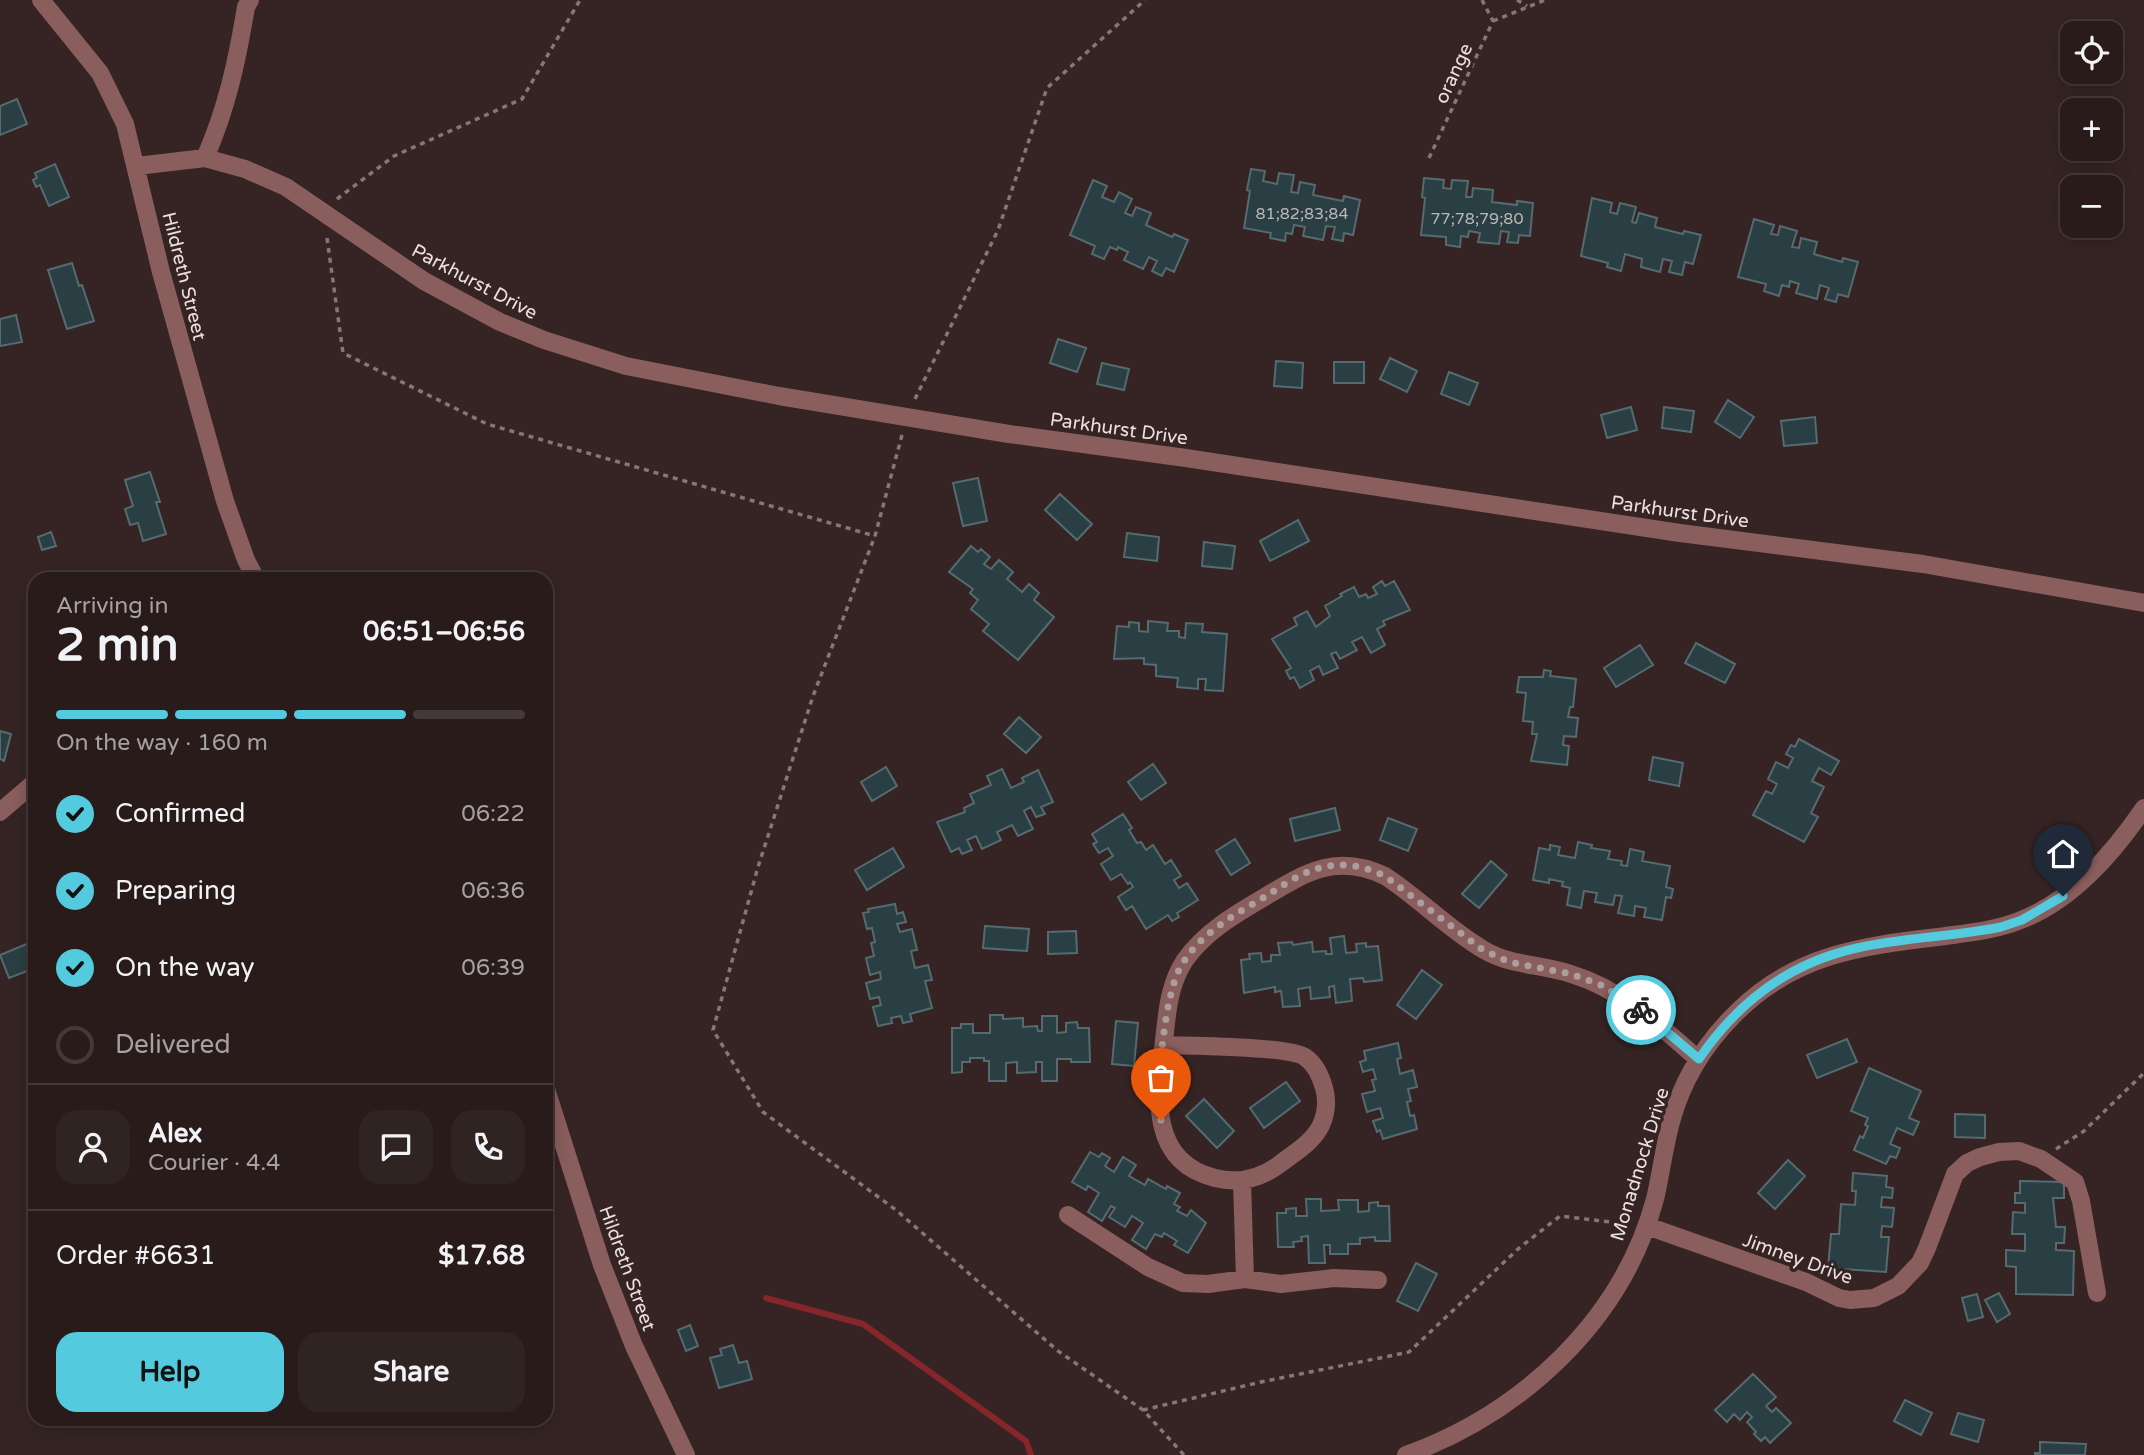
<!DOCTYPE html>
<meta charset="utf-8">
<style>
:root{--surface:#281b1a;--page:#302423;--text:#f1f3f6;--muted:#a5a1a2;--line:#443939;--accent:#54cade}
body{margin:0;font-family:"Varela Round",sans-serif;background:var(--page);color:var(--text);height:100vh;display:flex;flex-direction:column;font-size:26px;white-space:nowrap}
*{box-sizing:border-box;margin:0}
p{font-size:23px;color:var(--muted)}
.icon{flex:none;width:38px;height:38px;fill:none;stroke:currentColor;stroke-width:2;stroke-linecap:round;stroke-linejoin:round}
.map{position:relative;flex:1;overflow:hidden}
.details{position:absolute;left:28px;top:572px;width:525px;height:854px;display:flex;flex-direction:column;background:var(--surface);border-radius:21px;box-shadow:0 4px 18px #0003,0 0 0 2px var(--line)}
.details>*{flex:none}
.fabs{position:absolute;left:2060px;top:21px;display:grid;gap:14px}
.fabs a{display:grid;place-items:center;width:63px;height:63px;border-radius:14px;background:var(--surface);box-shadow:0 4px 18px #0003,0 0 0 2px var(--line);font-size:35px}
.pin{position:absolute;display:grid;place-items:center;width:60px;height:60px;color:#fff;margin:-72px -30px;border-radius:50% 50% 50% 0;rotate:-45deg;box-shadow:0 0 7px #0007}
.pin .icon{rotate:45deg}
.courier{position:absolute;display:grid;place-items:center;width:70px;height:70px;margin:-35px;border:5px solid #54cade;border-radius:50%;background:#fff;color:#222;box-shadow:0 2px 9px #0007}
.headline em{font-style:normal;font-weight:800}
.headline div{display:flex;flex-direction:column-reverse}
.headline{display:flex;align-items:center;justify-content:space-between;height:119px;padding:0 28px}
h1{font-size:46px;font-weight:800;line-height:52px}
.bar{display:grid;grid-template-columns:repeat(4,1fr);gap:10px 7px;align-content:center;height:84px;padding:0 28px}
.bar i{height:9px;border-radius:5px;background:var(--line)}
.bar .on{background:var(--accent)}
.bar p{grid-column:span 4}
.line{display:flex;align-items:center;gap:18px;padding:0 28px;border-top:2px solid var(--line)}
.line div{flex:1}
.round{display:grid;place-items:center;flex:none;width:74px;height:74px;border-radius:21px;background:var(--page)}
ol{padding:0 28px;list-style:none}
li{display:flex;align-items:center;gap:21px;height:77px}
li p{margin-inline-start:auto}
li .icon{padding:7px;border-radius:50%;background:var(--accent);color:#111;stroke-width:4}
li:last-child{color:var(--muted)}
li i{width:38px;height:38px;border:4px solid var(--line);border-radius:50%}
.primary-button{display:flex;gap:14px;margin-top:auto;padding:14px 28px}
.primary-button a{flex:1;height:80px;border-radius:21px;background:var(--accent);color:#111;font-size:28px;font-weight:800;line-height:80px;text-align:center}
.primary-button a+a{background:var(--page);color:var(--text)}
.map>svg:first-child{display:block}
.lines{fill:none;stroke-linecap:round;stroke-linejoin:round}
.stream{stroke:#85272a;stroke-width:6}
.building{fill:#2a3f43;stroke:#556b6f;stroke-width:2}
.path{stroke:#857776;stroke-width:3.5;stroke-dasharray:5 5;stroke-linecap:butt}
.minor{stroke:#8a5e5c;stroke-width:18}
.done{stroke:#ac9e9d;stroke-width:7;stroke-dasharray:0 12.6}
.route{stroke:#54cade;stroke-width:9}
.labels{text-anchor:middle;stroke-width:7;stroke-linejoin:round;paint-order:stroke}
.number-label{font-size:16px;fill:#bcb8b8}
.street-label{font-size:19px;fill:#ece0df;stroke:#352423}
</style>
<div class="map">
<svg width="2144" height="1455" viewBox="0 0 2144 1455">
<rect width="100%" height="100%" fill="#352423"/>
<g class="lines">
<path class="stream" d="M766,1298L863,1324L1026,1441L1031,1455"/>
</g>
<path class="building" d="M17,99L27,124L0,135V106Z
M55,164L69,197L49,206L40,185L36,187L33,180L37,178L35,173Z
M1251,169L1265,171L1263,181L1277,184L1279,173L1294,175L1291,192L1298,193L1300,182L1315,185L1313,195L1343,201L1344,196L1360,200L1353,235L1344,233L1343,241L1332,239L1335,227L1326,226L1323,240L1303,236L1305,227L1294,225L1292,234L1286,233L1285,241L1270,238L1271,233L1244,228L1250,191L1247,190Z
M1424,178L1444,180L1443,188L1451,189L1452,180L1468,181L1466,197H1472L1473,188L1493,190L1492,202L1517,205V201L1533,203L1530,236L1519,235L1518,243L1507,242L1509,232L1501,231L1499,244L1478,242L1480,233L1469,231L1468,237L1461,236L1460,247L1446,245V237L1421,235L1425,198L1422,197Z
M1093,180L1107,186L1102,197L1114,202L1119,192L1132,199L1125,213L1132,216L1136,207L1151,213L1146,225L1172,237L1174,234L1188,240L1174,272L1166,268L1162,276L1152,271L1157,261L1149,257L1143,269L1124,260L1128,252L1118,247L1117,250L1110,247L1104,259L1092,254L1095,246L1070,235Z
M1592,198L1612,203L1610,212L1617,214L1620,203L1636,207L1632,222L1636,223L1639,213L1657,218L1655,227L1683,234L1684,231L1701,235L1693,264L1685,262L1682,275L1669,272L1672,261L1663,259L1660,272L1641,267L1642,259L1625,254L1621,271L1607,267L1608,263L1581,256Z
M1754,219L1774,225L1771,234L1778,235L1780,226L1797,231L1792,247L1799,248L1801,238L1817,242L1814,254L1842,262L1843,258L1858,262L1848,297L1838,294L1836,302L1825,299L1829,288L1820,285L1817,299L1796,293L1799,284L1790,281L1789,287L1782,285L1779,296L1764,291L1766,284L1738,277Z
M72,263L79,286L82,285L94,321L67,329L48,270Z
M16,315L22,342L0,346V319Z
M1058,339L1086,348L1077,372L1050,363Z
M1390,358L1417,371L1407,392L1380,379Z
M1276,361L1303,363L1302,388L1274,386Z
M1334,362H1364V383H1334Z
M1102,363L1129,369L1124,390L1097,384Z
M1449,372L1478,383L1469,405L1441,394Z
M1728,400L1754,417L1740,438L1715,422Z
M1631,407L1637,430L1607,438L1601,415Z
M1664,407L1694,411L1691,432L1662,428Z
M1815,417L1817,443L1784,446L1781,421Z
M150,472L160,502H156L166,534L143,541L138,523L130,525L125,509L133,506L125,480Z
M978,478L987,521L963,526L953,483Z
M1060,494L1092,524L1077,540L1045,510Z
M1298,520L1309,541L1270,561L1260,541Z
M51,532L56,546L42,550L38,537Z
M1127,533L1159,537L1157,561L1124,557Z
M1204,542L1235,546L1232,569L1202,566Z
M971,546L978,552L981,549L990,557L984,564L991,569L999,560L1013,572L1007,579L1022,592L1029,584L1039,593L1034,600L1054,617L1018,660L983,631L989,624L971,609L978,600L970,593L973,589L949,572Z
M1382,581L1385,586L1394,581L1410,610L1383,621L1385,625L1377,629L1385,645L1371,653L1362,637L1352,642L1357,650L1340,659L1336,652L1331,654L1338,668L1323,675L1319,666L1310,671L1314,680L1300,688L1294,677L1290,679L1286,671L1291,668L1272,639L1297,625L1294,618L1307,611L1316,627L1330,616L1325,606L1342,596L1340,594L1354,587L1359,597L1366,594L1368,598L1377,594L1373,587Z
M1148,621L1168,623L1167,631H1179V637L1185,638L1186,623L1203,624L1202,632L1227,634L1223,691L1205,690L1206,679H1198V689L1177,687L1178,678L1156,676V665L1144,664V658L1114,659L1117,626L1129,627V622L1139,623V631L1148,632Z
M1696,643L1735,664L1725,683L1685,663Z
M1640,645L1653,665L1616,687L1604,668Z
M1544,670L1551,671L1550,676L1576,679L1573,707H1570L1568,717L1578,718L1576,737L1564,736L1563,745L1569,746L1567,765L1531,761L1537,734H1532L1533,722L1523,721L1526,693L1517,692L1519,677H1543Z
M1019,717L1041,737L1026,753L1004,734Z
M0,731L11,734L4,761L0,759Z
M1799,739L1839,761L1831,775L1819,768L1812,781L1824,787L1811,813L1818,817L1804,842L1753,815L1766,791L1772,794L1777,784L1768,779L1776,762L1788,768L1793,758L1786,754L1791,745L1795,747Z
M1653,757L1683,763L1679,786L1649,780Z
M1153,764L1166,783L1141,800L1128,782Z
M886,767L897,786L872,801L861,782Z
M1002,769L1011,788L1024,782L1022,778L1038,770L1053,802L1041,807L1045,814L1036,817L1031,807L1024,811L1033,829L1018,836L1012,825L997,832L1001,840L982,849L976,836L967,840L972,850L962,854L959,848L951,852L937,822L965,812L964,808L974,803L970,794L991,785L987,776Z
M1335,808L1340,830L1295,841L1290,819Z
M1123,814L1132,828L1129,830L1137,843L1141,842L1146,850L1153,845L1165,864L1171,860L1181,876L1174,880L1179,888L1187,883L1198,900L1177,913L1179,917L1172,921L1168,915L1146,929L1132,906L1126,910L1118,897L1133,887L1130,882L1128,884L1121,874L1111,880L1101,864L1113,856L1108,848L1099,853L1093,844L1097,842L1092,834Z
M1388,818L1417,829L1408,851L1380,840Z
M1235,839L1250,863L1231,875L1216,851Z
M1578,842L1592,845L1591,848L1610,851L1608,859L1622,861L1621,865L1627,866L1630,849L1644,852L1642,861L1670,866L1666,887L1673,889L1671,898L1666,897L1662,920L1644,917L1646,908L1635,906L1634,916L1618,913L1622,896L1615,895L1613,905L1595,902L1597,893L1584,891L1581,908L1567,905L1570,888L1562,886L1563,882L1549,879V883L1533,880L1539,848L1550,850V845L1560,847L1558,855L1575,858Z
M893,848L904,867L867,890L855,870Z
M1491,861L1507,875L1479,908L1462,894Z
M895,904L897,914L903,912L906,922L897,924L900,932L912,929L917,950L911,951L915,968L928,965L932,980L925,981L932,1008L910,1014L912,1021L903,1023L901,1016L891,1018L892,1023L878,1026L873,1007L881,1005L879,997L870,999L866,983L881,979L880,972L870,975L866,958L874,956L871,943L875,942L872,928L867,929L863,913L869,912L868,909Z
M985,926L1029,929L1027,951L983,948Z
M1076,931L1077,953L1048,954V932Z
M1344,936L1346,953L1357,952L1356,944L1366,943V947L1378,946L1382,980L1364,982L1363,978L1350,979L1352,1001L1336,1003L1334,986L1329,987L1330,997L1311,999L1310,987L1298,989L1300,1006L1283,1007L1281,991L1275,992V987L1244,993L1241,960L1250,959L1249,954L1261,953L1262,962L1271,961V955H1280L1278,943L1292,942L1293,945L1312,942L1313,952L1326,951V954H1332L1330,938Z
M29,943L35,954V968L9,978L0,955Z
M1422,970L1442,985L1416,1019L1397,1005Z
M990,1015H1003V1019L1023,1018V1027L1037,1026L1038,1031H1042V1016H1057V1033L1066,1032V1023L1077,1022L1078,1028H1089L1090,1062H1071V1059H1057V1081H1042V1062H1036V1072L1017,1073V1062L1006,1063V1081H989V1061H984V1058H970V1062H962V1072L952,1073V1028H961V1024H973V1033H990Z
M1116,1021L1138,1023L1134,1066L1112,1064Z
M1847,1039L1857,1062L1817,1078L1807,1055Z
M1398,1043L1401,1058L1397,1059L1400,1074L1413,1070L1417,1087L1408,1089L1411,1101L1407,1102L1410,1116L1414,1115L1417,1129L1383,1139L1380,1130L1377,1132L1373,1121L1383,1118L1380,1108L1367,1112L1362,1094L1375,1091L1372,1080L1376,1079L1373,1069L1363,1072L1360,1062L1366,1060L1364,1051Z
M1869,1068L1921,1091L1909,1118L1919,1122L1913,1135L1897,1128L1890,1144L1900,1148L1896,1158L1890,1156L1886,1164L1854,1150L1860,1136L1863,1138L1868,1126L1865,1125L1868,1118L1851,1111Z
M1286,1082L1300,1101L1264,1128L1250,1108Z
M1204,1099L1234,1131L1217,1148L1186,1116Z
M1955,1114L1985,1115V1138L1955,1137Z
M1090,1152L1099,1157L1102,1153L1110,1158L1105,1166L1114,1172L1123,1157L1136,1165L1129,1176L1145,1185L1148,1179L1166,1189L1167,1186L1180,1193L1174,1204L1180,1207L1177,1211L1187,1216L1191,1210L1206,1223L1188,1253L1174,1245L1177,1241L1164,1233L1162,1237L1155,1234L1146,1249L1132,1240L1143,1223L1132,1216L1125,1227L1109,1217L1115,1208L1111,1206L1102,1221L1088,1212L1099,1193L1088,1186L1086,1190L1072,1182Z
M1788,1160L1805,1176L1775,1209L1758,1193Z
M1853,1173L1887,1176L1886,1187L1893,1188L1892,1198L1882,1197L1881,1207L1894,1208L1892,1227L1882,1226L1881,1237H1889L1886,1272L1828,1268L1831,1234H1839L1841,1204L1855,1205L1856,1191H1852Z
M2020,1181L2064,1182V1198H2053L2056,1227H2065L2064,1243H2056V1250L2074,1251L2073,1295L2016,1294V1267L2006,1266V1250L2025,1251V1234H2012L2013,1212L2025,1213V1203H2015V1193H2020Z
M1306,1199H1321V1211L1339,1210L1338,1200H1358V1212L1369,1211V1203L1378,1202V1206H1389L1390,1241H1375V1237L1360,1238V1244H1348V1254H1330V1245H1324L1325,1263H1309L1308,1236L1301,1237L1302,1241L1293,1242L1294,1247H1278L1277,1213H1286V1209L1296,1208V1216H1307Z
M1416,1263L1437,1274L1418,1311L1397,1301Z
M1999,1293L2010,1314L1997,1322L1985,1300Z
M1977,1294L1983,1317L1968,1321L1962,1298Z
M690,1325L698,1346L686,1351L678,1330Z
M733,1345L739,1363L747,1361L752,1379L719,1388L710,1358L722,1355L720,1349Z
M1753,1374L1776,1397L1766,1406L1772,1412L1776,1408L1791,1423L1770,1443L1765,1437L1761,1441L1754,1434L1756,1432L1747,1422L1752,1417L1747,1412L1740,1420L1734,1414L1727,1422L1715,1410Z
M1905,1400L1932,1413L1921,1435L1894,1421Z
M1958,1413L1984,1420L1978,1442L1951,1434Z
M2040,1442L2086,1444L2085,1455H2035V1453H2040Z"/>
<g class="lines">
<path class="path" d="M1517,0L1527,6
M1493,21L1545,0
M1429,158L1493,21L1482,0
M337,199L394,156L522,99L580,0
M327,238L343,353L487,424L875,536
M915,399L998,230L1047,88L1145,0
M902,435L875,536L813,696L758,867L713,1030L763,1112L896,1210L1058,1351L1143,1410L1184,1455
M2056,1149L2084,1131L2144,1073
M1143,1410L1261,1382L1409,1352L1518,1249L1560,1216L1627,1224"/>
<path class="minor" d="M41,0L100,73L125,124L161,272L225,501L246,560L256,579
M205,158C227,108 237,61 246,7L250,0
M137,166L205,158L245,169L286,187L424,281L500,322L544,340L626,366L779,396L1009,434L1186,458L1680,533L1923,564L2144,603
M0,812L35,782
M1164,1045C1189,1046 1289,1046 1305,1057C1315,1064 1321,1077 1324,1088C1328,1101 1326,1117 1319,1129C1310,1144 1294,1153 1280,1164C1261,1178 1239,1184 1215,1178C1147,1161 1158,1093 1164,1041C1167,1013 1169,984 1185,960C1205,932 1234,915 1263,898C1306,872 1336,853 1385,876C1419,898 1448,929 1484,950C1511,966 1541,964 1571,974C1621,989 1659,1025 1698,1059
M546,1089L602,1265L634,1346L686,1455
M1242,1180L1245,1279
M1068,1215L1148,1267L1183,1283L1208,1284L1245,1279L1281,1284L1334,1278L1378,1280
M1647,1226L1806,1282L1839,1298L1850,1300L1874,1298L1898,1286L1920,1263L1927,1248L1955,1174L1967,1163L1980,1157L1999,1152L2019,1151L2041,1159L2075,1182L2081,1201L2097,1293
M1406,1455C1522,1413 1622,1321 1655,1199C1661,1174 1664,1147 1671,1122C1682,1081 1705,1044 1735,1014C1793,955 1860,946 1938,937C1966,933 1994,931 2021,920C2073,900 2113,853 2144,808"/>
</g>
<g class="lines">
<path class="done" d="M1161,1120C1155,1089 1165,1000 1178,972C1196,934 1237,914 1271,893C1287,883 1304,871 1323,867C1345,862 1366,867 1385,876L1483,950L1509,962L1571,974L1601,985L1641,1010"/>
<path class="route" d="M1641,1010L1699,1059C1737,1003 1789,963 1857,948C1904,937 1953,937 2001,927L2022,920L2063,896"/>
</g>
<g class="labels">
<g class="number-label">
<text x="1302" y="219">81;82;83;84</text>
<text x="1477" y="224">77;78;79;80</text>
</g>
<g class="street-label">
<text transform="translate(1453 73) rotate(-65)" y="7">orange</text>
<text transform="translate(185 276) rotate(76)" y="7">Hildreth Street</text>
<text transform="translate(475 281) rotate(28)" y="7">Parkhurst Drive</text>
<text transform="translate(1119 428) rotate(8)" y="7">Parkhurst Drive</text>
<text transform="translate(1680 511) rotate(8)" y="7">Parkhurst Drive</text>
<text transform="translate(1639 1164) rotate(-73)" y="7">Monadnock Drive</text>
<text transform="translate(1798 1258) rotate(20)" y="7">Jimney Drive</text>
<text transform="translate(628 1268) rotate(70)" y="7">Hildreth Street</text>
</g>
</g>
</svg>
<div class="fabs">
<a><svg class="icon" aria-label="locate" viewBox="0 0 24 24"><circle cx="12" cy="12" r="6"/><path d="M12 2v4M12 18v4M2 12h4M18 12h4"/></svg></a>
<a>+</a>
<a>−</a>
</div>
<div class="pin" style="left:1161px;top:1120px;background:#ea580c"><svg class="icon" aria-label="bag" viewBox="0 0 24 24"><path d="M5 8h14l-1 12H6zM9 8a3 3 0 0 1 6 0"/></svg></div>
<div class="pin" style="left:2063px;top:896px;background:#1f2937"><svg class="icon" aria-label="home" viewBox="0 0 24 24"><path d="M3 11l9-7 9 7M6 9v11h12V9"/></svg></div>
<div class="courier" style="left:1641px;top:1010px"><svg class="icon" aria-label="bike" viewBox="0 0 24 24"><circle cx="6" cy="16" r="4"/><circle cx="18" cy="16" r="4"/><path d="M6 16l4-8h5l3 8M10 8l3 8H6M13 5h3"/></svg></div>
<section class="details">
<div class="headline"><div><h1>2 min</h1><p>Arriving in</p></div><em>06:51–06:56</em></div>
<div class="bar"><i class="on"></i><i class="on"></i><i class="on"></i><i></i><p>On the way · 160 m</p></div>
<ol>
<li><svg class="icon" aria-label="check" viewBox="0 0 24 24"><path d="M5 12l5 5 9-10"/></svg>Confirmed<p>06:22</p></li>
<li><svg class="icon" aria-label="check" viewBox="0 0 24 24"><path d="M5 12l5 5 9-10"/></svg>Preparing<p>06:36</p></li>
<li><svg class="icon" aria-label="check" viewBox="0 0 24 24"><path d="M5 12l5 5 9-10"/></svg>On the way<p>06:39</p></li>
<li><i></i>Delivered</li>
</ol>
<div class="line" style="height:126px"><a class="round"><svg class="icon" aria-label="person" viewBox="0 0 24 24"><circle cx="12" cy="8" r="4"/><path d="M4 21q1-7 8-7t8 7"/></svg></a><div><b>Alex</b><p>Courier · 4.4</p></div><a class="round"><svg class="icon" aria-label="chat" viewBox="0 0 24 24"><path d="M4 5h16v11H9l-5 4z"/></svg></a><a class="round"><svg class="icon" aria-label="phone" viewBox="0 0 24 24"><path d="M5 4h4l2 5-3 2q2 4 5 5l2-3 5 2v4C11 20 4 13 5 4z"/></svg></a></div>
<div class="line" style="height:91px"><div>Order #6631</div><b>$17.68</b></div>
<div class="primary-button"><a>Help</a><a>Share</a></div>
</section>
</div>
